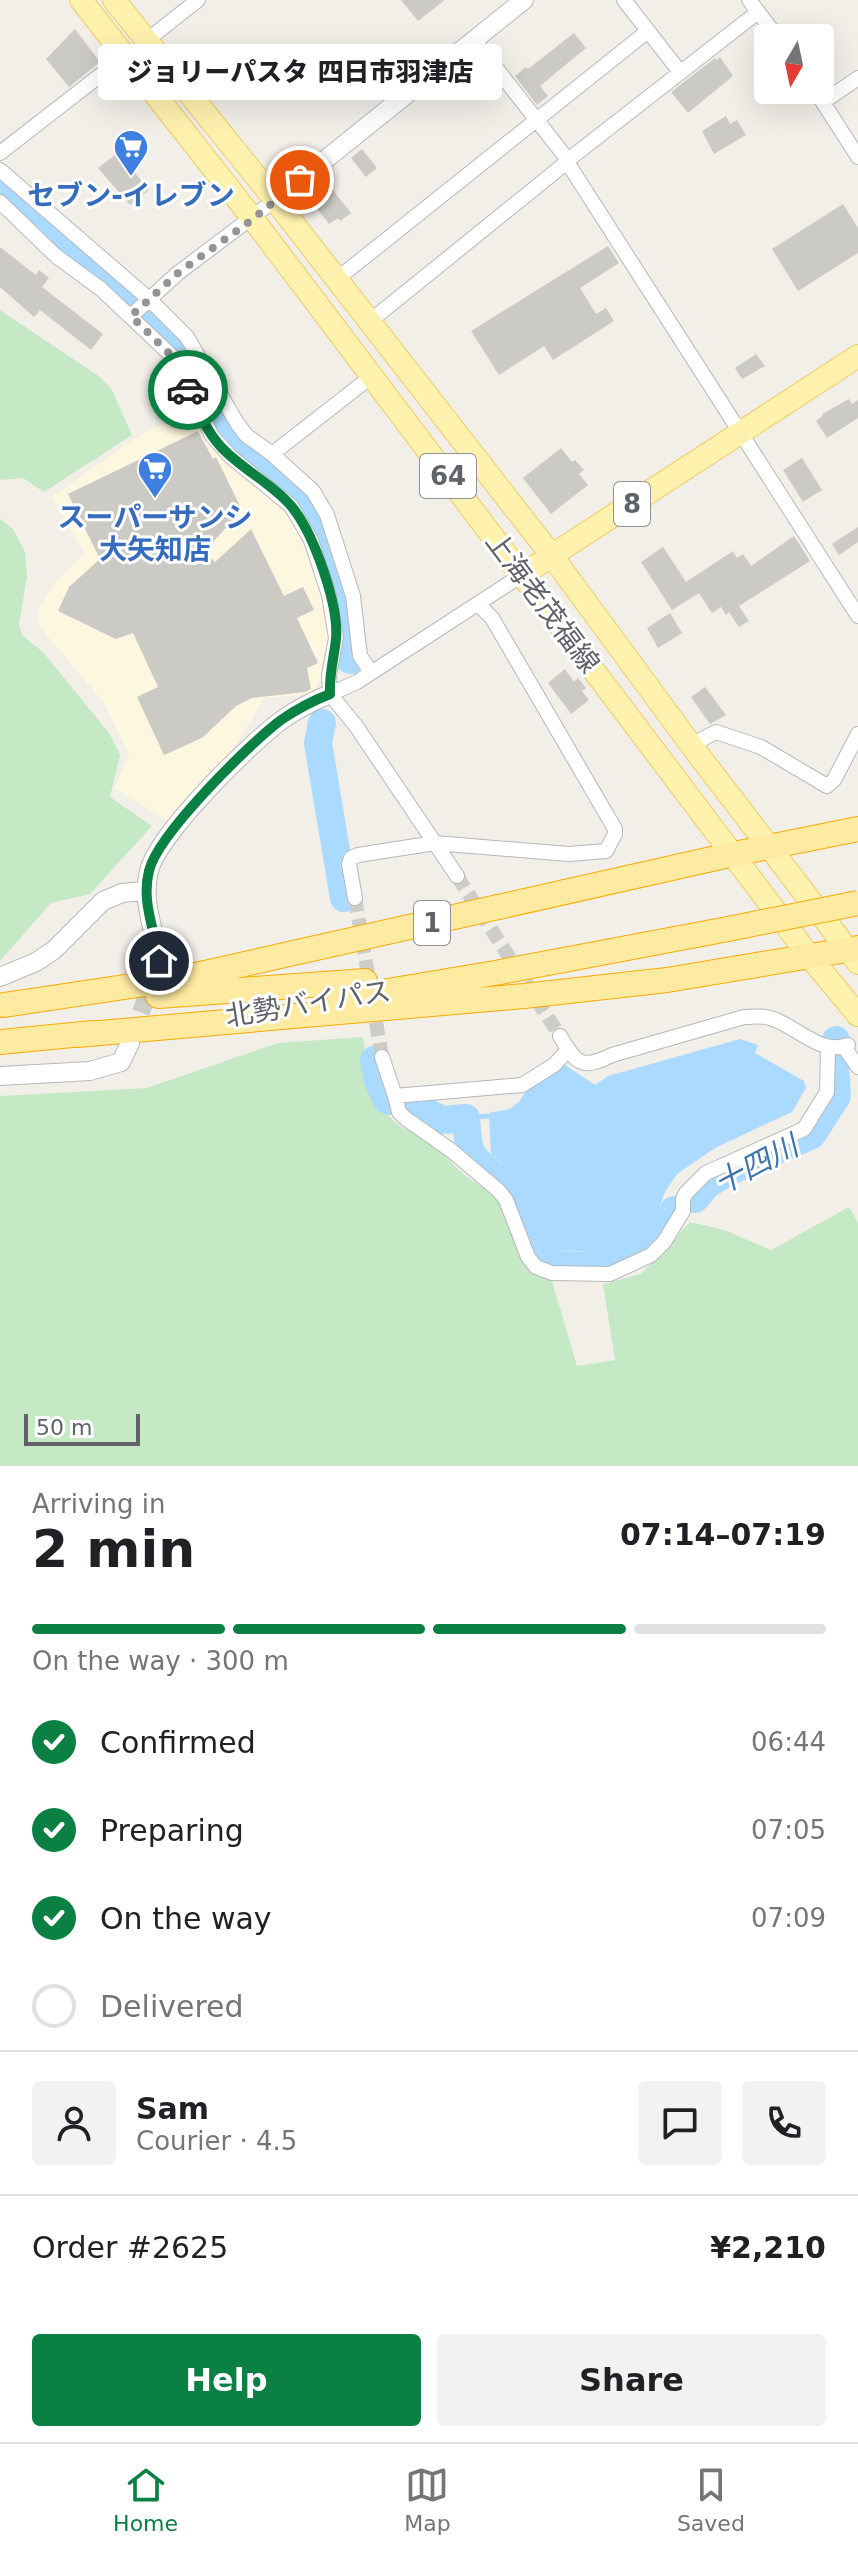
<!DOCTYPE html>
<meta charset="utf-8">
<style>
:root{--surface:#fff;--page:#f2f2f2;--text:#202124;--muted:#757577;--line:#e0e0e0;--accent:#0b8043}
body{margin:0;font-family:"DejaVu Sans","Noto Sans JP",sans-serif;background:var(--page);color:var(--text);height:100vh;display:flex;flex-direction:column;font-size:30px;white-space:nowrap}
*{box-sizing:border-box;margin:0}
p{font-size:26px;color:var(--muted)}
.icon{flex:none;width:44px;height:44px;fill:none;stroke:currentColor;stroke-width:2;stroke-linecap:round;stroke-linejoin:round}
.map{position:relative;height:1466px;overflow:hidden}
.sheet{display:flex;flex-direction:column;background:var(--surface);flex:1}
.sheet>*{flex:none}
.needle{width:52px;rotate:189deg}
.controls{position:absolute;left:754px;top:24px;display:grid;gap:16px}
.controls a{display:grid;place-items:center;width:80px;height:80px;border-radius:8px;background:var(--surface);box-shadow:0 8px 32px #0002;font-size:40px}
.scale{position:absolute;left:24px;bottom:20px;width:116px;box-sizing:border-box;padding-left:8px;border:4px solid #5f6368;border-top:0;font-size:22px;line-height:28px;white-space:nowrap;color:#5f6368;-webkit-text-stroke:6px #fff;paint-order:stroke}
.pin{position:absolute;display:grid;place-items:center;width:68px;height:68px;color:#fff;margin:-34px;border:4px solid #fff;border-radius:50%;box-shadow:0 2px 8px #0007}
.courier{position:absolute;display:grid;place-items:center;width:80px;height:80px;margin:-40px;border:6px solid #0b8043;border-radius:50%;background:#fff;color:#222;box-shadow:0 2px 10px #0007}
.bubble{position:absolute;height:56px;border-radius:8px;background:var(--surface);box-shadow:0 8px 32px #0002;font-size:26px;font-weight:800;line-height:56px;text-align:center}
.summary em{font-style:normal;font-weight:800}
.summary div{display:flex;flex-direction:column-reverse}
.summary{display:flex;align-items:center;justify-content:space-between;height:136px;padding:0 32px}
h1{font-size:52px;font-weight:800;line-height:60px}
.bar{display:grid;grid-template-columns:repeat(4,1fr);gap:12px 8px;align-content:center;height:96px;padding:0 32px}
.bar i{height:10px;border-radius:6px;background:var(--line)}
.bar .selected{background:var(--accent)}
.bar p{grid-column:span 4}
.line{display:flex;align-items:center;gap:20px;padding:0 32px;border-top:2px solid var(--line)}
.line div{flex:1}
.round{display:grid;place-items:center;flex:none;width:84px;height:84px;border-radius:8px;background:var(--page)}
ol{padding:0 32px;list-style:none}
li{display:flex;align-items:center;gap:24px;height:88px}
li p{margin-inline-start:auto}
li .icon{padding:8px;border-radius:50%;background:var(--accent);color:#fff;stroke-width:4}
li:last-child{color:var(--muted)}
li i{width:44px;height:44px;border:4px solid var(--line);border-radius:50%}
.action{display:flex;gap:16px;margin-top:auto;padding:16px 32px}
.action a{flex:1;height:92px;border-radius:8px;background:var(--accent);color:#fff;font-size:32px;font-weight:800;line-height:92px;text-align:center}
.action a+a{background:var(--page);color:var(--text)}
.menu{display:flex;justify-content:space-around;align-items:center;height:112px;border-top:2px solid var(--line);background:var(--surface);font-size:22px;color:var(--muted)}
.menu a{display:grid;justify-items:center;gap:4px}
.menu .selected{color:var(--accent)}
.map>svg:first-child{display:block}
.commercial{fill:#fef7e0}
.green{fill:#c5e8c5}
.water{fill:#aadaff}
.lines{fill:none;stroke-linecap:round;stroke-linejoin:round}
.stream{stroke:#aadaff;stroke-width:5}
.river{stroke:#aadaff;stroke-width:28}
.building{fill:#cccac5}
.minor-tunnel{stroke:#ccccc8;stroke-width:14;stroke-dasharray:14 7;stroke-linecap:butt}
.tertiary-tunnel{stroke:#ccccc8;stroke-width:18;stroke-dasharray:18 9;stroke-linecap:butt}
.minor-casing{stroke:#b5b8bc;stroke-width:16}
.tertiary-casing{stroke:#b5b8bc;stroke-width:20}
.primary-casing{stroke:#f2c960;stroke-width:24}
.trunk-casing{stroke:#f9ab00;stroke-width:26}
.minor{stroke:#fff;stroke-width:14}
.tertiary{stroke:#fff;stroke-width:18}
.primary{stroke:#fff2af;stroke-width:22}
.trunk{stroke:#feeaa1;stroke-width:24}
.trunk-bridge-casing{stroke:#f9ab00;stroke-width:26;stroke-linecap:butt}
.trunk-bridge{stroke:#feeaa1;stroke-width:24}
.done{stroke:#929495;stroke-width:8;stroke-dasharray:0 14.4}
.route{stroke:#0b8043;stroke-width:10}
.labels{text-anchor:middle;stroke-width:6;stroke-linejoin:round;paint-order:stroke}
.shield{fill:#fff;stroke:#8f9295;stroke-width:2}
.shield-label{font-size:26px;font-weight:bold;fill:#5f6368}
.shop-label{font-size:28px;font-weight:bold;fill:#366cbe;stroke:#fff}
.street-label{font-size:28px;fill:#5f6368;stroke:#fff}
.water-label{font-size:30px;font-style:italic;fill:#4174aa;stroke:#fff}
</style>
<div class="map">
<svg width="858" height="1466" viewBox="0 0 858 1466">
<rect width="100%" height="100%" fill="#f1efe8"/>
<path class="commercial" d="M190,411L201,432L220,457L282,509L298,532L322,595L328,628V653L316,690L312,694L264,698L244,732L218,769L167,821L115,788L129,753L104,703L40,627L37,613L54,583L85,554L52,497L140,435Z"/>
<path class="green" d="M0,310L100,377L112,390L132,435L44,492L23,478L0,480Z
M0,519L13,529L25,552L27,576L19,625L23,636L43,652L109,733L120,755L110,797L152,826L90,894L51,903L0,961Z
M363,1037C367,1069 370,1091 390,1117C398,1128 415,1132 427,1139C443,1150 452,1166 467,1177C475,1183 485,1187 492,1194C521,1227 502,1260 552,1281L577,1366L615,1360L603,1284L641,1274L690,1222L724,1230L771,1250L849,1207L858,1223V1466H0V1096L147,1088L278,1043Z"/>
<path class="water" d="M740,1039L758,1045L755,1053L804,1081L806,1088L792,1112L715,1148L677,1174L665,1192L657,1214L646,1227L625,1245L605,1252L551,1250C539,1235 537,1215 529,1197C521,1179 505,1166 491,1154L489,1113L510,1109L519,1102L525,1092L565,1065L595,1085L608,1076Z"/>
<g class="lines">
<path class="stream" d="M466,1118L489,1116"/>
<path class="river" d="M0,184L64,244L134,300L176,340L184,350L197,383L225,431L300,495L314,516L333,561L345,612L350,660
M322,723L318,743L344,898
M374,1060L378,1081L387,1100L390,1101
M404,1104L417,1107L442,1120L466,1118C467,1127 467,1139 470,1149C474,1164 503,1179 513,1193C525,1211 524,1239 538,1256C545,1265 556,1264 566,1265C621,1268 645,1258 674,1210
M695,1199L707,1185L726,1173L812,1135L837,1096L834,1056L836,1040"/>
</g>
<path class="building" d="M401,0H445L418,21Z
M75,29L100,62L69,87L46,59Z
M574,33L586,48L540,86L548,96L537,105L515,76L526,67L528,69Z
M720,57L733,76L688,113L671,92L715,58L717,60Z
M726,116L730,124L737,120L746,135L714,154L702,131Z
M362,149L377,168L366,177L351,158Z
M116,154L121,160L124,159L149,190L130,205L98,168Z
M324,179L351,213L340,221L338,218L329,224L305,193Z
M843,204L858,228V253L798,291L772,249Z
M608,246L619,263L580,288L596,314L606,308L614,321L553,360L544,346L499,375L471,331Z
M0,247L36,275L39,270L49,278L42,287L103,334L91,350L40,310L34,317L0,287Z
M756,354L765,366L742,379L735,368Z
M849,399L852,404L858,400V418L827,438L816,421L823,416L822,414Z
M198,431L213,459L216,457L242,510L204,552L215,562L251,529L284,596L303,587L314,610L297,618L318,663L307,668L311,689L305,692L252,698L236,706L202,738L164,755L137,697L158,687L133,633L116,639L58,611L69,587L100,559L68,494Z
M561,448L572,462L575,460L584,470L579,474L588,485L551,514L523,478Z
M802,458L822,490L803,502L783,470Z
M858,527V542L839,555L832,544Z
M794,536L810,561L739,606L749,621L739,627L729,612L726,615L721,607L712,613L699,593L672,610L641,562L663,547L686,582L733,551L737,558L743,554L751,566Z
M670,613L682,633L658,648L647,628Z
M565,669L574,682L578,678L586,688L582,691L589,700L571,714L548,683Z
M705,687L726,715L710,724L691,697Z"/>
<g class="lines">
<path class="minor-tunnel" d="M457,876L560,1036
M355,898L382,1057"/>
<path class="tertiary-tunnel" d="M132,1038L154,975"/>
<defs>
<path id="minor" d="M624,0L680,72
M749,0L778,38
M474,40L568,160L567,162L858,616
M146,41L198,0
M815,90L858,157
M823,102L858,78
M0,153L125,56
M568,160L758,12
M0,170L149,299L187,337L237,423L246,435L272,454
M0,202L56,256L101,289L174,358L212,436L231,457L291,506L311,540L329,595L336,638L329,675L330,694L356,726L457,876
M337,279L648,31
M131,316L178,273L275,200
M369,322L567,162
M371,672L360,656L353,596L327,515L313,491L272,454L372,376
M330,694L357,682L522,575
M691,745L716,732L761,747L827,786L834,780L858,734
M355,898L349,864L351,858L358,855L435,843L569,854L606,851L615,834V829L492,618L478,604
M560,1036C576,1064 582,1070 612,1055L744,1017C753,1017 761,1015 770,1018C796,1025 820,1056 848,1045
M844,1047L858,1067
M568,1050L554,1065L522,1085L395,1096L399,1112L405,1118L452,1151L499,1191L506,1200L528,1257L536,1267L552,1273L610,1274L651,1255L664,1242L683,1211V1199L686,1193L706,1173L804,1129L827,1092L828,1047
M382,1057L395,1096"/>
<path id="tertiary" d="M275,200L524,0
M159,961C155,930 141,902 149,871C157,835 250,743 282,720C297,709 313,701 330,694
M0,977L36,962L54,950L103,901L122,893L145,891
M0,1076L90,1071L121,1062L130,1043"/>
<path id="primary" d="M81,0L253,219L810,957L858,1015
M114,0L275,200L552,556L691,745L858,963
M522,575L858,356"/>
<path id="trunk" d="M158,996L365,981
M340,999L495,973L728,929
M4,1005L178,979L734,854L858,829
M77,1035L524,996L667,980L858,948
M0,1042L93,1033"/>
</defs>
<use href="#minor" class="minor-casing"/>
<use href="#tertiary" class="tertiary-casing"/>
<use href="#primary" class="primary-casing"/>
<use href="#trunk" class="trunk-casing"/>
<use href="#minor" class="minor"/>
<use href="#tertiary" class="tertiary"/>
<use href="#primary" class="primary"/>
<use href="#trunk" class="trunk"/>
<defs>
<path id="trunk-bridge" d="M728,929L858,903"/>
</defs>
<use href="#trunk-bridge" class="trunk-bridge-casing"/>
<use href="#trunk-bridge" class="trunk-bridge"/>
</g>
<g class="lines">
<path class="done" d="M188,390L174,358L131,316L178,273L253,219L300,180"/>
<path class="route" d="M159,961C155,930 141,902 149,871C157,835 250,743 281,720C297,709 312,701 330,694C329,674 334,658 336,639C339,605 314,534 292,507C273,484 243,470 222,448C207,432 197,410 188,390"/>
</g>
<defs>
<symbol id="supermarket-pin" viewBox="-11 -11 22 30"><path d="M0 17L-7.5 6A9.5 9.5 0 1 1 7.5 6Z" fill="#3f7fe0" stroke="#fff"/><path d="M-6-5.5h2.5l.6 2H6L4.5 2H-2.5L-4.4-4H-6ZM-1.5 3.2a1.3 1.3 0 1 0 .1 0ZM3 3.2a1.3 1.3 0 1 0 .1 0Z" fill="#fff"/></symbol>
</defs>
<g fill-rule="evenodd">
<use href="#supermarket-pin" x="111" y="127" width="40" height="54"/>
<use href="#supermarket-pin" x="135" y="449" width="40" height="54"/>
</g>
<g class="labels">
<g class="shield">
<rect x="420" y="454" width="56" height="44" rx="6"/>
<rect x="614" y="482" width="36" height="44" rx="6"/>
<rect x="414" y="901" width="36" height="44" rx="6"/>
</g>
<g class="shield-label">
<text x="448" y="485">64</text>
<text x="632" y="513">8</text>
<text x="432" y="932">1</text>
</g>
<g class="shop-label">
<text x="131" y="205">セブン-イレブン</text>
<text x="155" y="527">スーパーサンシ<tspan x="155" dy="32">大矢知店</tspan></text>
</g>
<g class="street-label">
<text transform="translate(543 602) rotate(53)" y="10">上海老茂福線</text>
<text transform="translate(308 1003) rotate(-9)" y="10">北勢バイパス</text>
</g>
<g class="water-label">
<text transform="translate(756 1165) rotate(-28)" y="10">十四川</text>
</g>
</g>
</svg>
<div class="controls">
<a><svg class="needle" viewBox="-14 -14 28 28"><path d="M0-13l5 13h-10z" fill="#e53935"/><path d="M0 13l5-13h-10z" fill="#757577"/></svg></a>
</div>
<div class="scale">50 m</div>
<div class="pin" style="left:300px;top:180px;background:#ea580c"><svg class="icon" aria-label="bag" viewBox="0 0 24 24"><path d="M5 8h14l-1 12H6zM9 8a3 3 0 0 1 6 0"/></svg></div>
<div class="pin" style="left:159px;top:961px;background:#1f2937"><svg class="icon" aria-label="home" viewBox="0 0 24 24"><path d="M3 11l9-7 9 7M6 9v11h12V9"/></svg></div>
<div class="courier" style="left:188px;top:390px"><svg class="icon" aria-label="car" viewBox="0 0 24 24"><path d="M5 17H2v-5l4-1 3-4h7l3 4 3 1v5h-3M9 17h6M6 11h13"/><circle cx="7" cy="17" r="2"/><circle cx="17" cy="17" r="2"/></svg></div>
<div class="bubble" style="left:98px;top:44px;width:404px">ジョリーパスタ 四日市羽津店</div>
</div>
<section class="sheet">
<div class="summary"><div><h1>2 min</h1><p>Arriving in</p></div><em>07:14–07:19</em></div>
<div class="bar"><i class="selected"></i><i class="selected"></i><i class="selected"></i><i></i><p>On the way · 300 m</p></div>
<ol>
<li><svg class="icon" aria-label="check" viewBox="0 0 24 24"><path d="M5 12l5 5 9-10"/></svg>Confirmed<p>06:44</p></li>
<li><svg class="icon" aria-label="check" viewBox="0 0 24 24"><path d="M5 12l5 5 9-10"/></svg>Preparing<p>07:05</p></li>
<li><svg class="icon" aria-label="check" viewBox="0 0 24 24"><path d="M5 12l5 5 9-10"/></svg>On the way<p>07:09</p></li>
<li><i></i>Delivered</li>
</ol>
<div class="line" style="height:144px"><a class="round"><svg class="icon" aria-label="person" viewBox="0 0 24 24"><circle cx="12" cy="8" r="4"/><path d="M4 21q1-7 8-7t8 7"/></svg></a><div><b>Sam</b><p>Courier · 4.5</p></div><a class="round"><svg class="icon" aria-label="chat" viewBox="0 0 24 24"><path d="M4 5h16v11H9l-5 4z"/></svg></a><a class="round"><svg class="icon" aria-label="phone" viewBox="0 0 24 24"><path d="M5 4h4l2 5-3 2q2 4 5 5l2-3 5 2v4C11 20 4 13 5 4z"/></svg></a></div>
<div class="line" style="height:104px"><div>Order #2625</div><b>¥2,210</b></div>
<div class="action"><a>Help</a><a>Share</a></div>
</section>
<nav class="menu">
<a class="selected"><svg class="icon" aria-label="home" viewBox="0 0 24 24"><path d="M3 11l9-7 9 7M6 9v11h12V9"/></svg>Home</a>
<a><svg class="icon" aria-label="map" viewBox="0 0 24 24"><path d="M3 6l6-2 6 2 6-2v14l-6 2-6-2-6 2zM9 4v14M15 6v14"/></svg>Map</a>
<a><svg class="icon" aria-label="saved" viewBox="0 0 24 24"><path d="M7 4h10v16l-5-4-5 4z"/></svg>Saved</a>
</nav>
